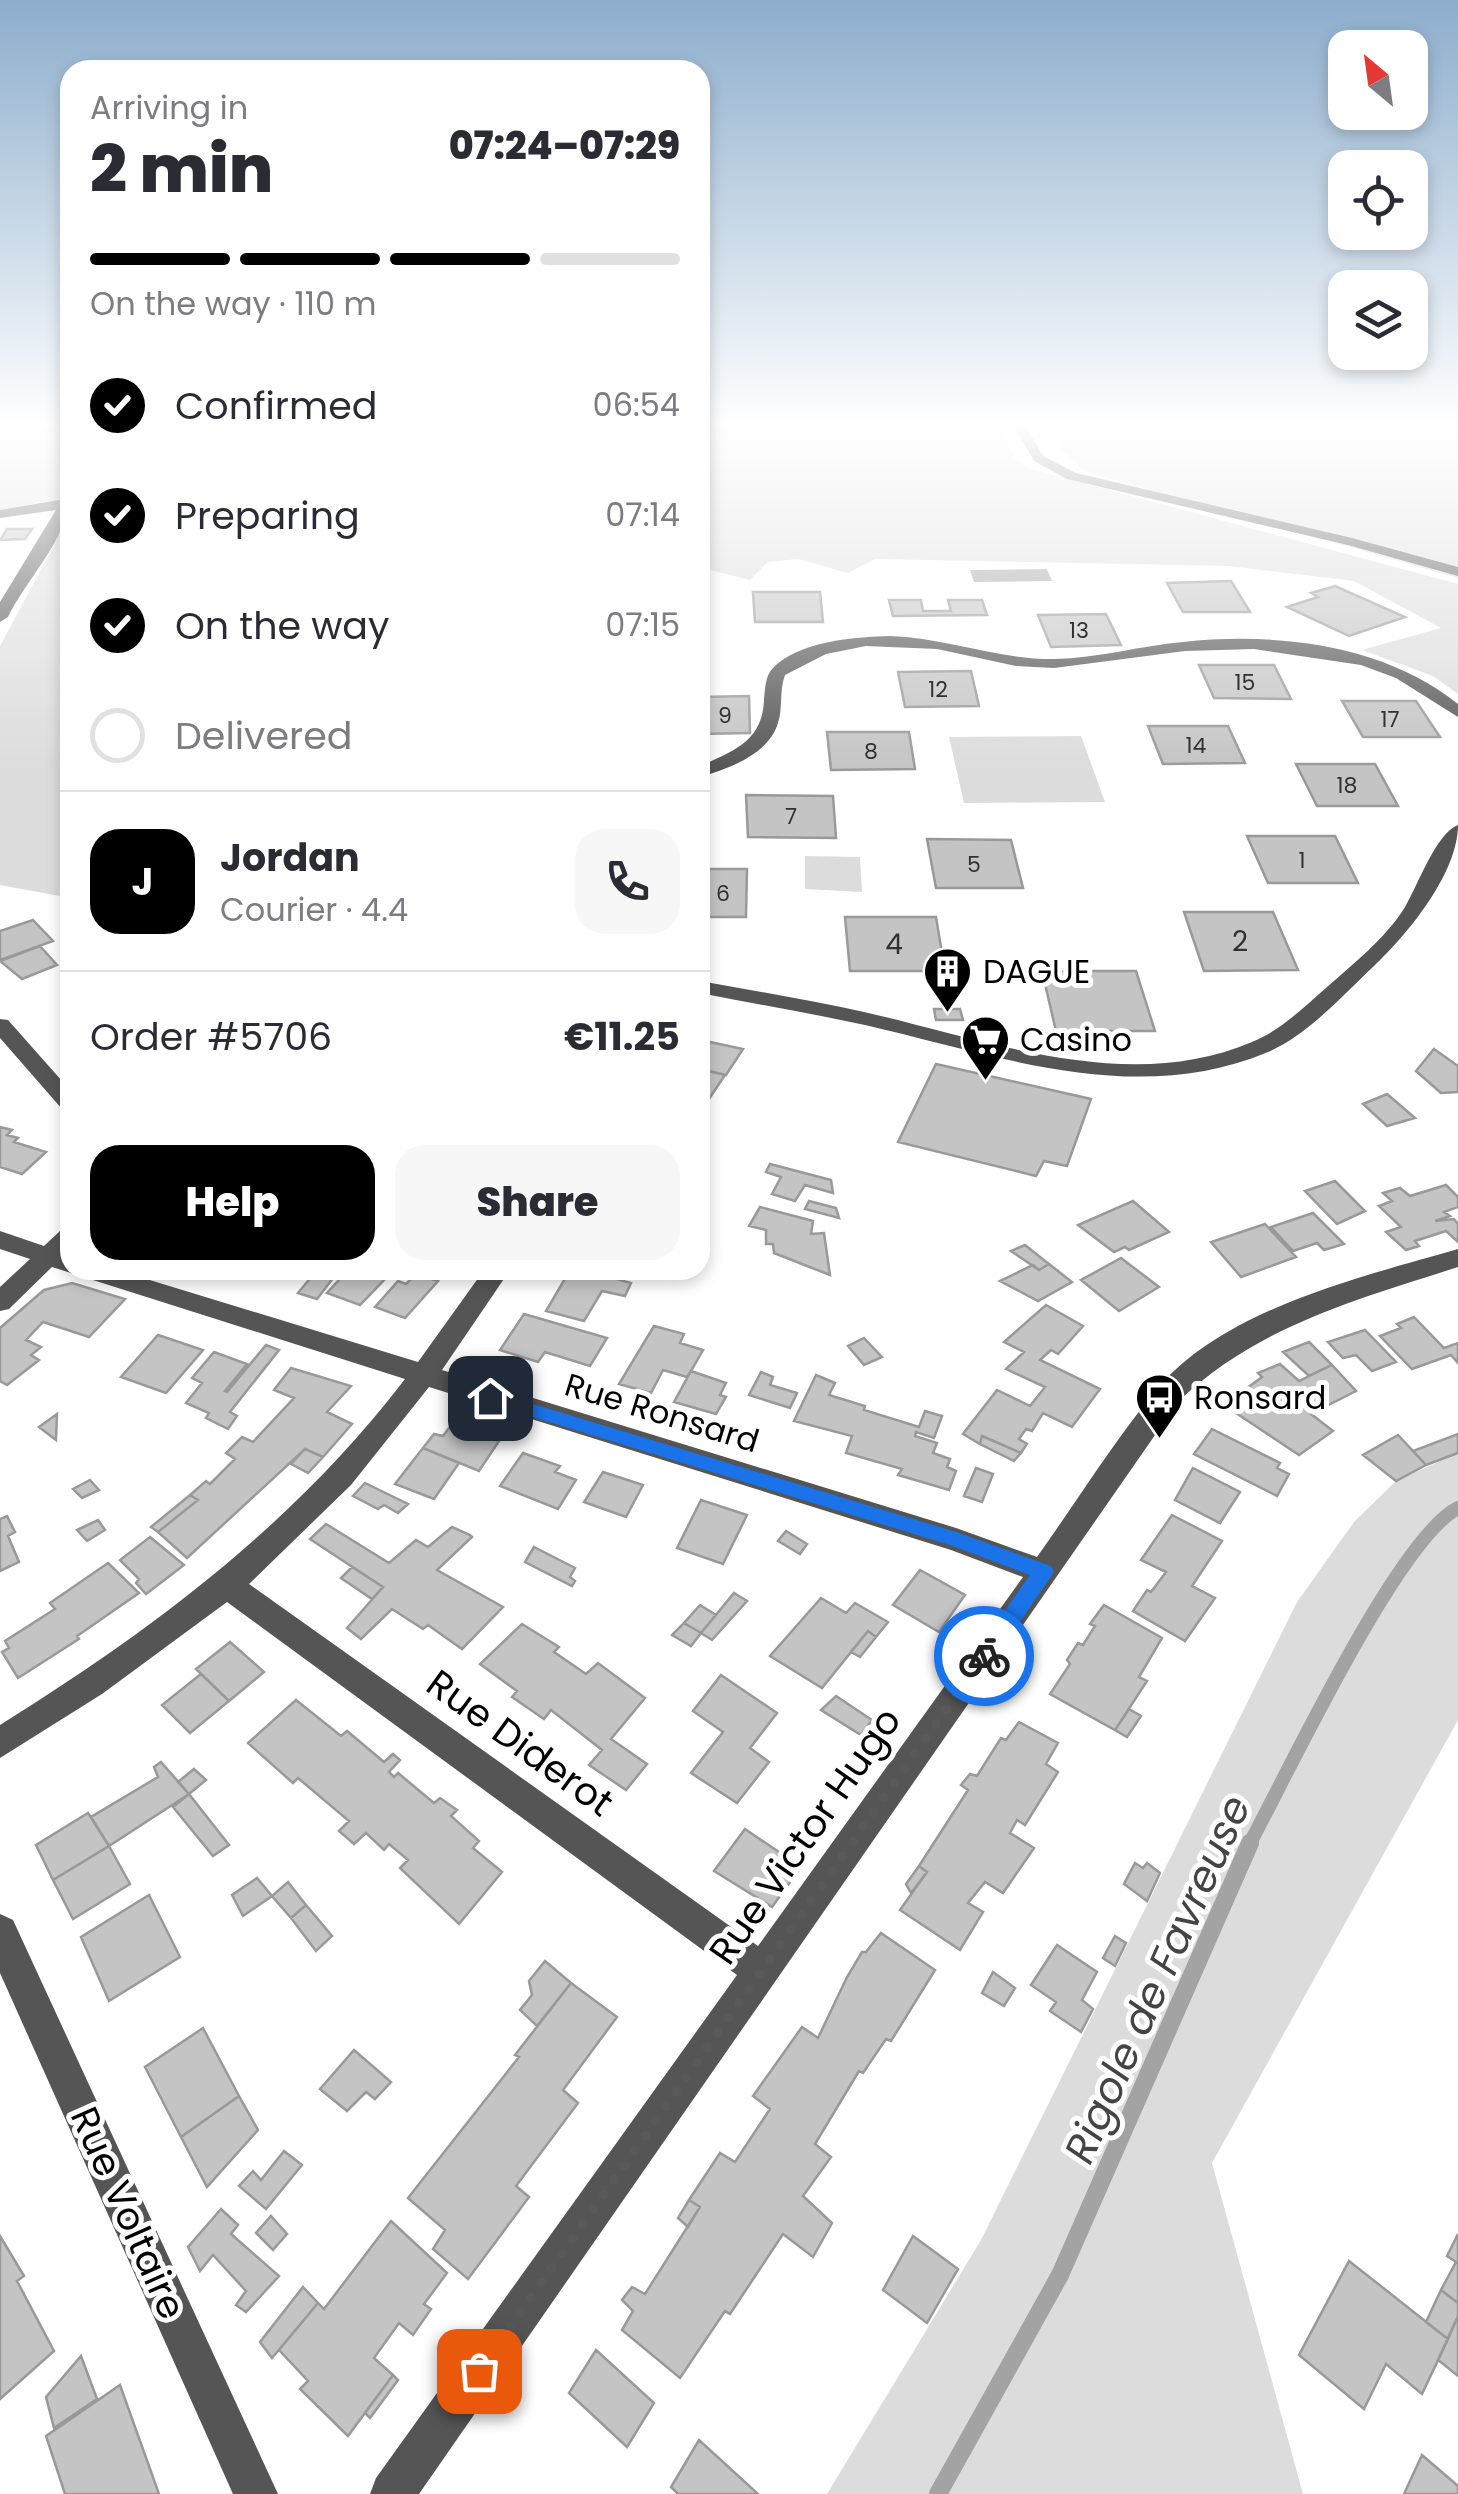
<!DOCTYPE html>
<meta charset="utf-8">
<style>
:root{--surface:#fff;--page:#f7f7f7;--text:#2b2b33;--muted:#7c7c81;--line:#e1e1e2;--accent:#000}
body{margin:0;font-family:Poppins,sans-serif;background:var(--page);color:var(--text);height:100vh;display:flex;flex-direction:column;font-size:38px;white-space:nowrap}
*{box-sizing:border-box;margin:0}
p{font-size:32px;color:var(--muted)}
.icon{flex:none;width:55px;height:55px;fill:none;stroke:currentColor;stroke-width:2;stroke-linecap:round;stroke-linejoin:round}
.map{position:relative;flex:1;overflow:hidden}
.drawer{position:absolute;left:60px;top:60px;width:650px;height:1220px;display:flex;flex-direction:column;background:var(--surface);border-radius:30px;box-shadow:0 5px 15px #0003}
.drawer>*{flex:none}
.needle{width:65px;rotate:331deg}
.tools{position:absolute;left:1328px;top:30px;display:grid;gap:20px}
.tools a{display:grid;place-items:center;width:100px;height:100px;border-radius:20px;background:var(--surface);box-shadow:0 5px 15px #0003;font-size:50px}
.pin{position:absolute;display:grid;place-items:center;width:85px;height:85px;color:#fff;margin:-42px;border-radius:20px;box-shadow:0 5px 15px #0006}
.courier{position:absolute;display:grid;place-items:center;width:100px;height:100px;margin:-50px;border:8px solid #1a73e8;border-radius:50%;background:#fff;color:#222;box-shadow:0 2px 12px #0007}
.summary em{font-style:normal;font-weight:800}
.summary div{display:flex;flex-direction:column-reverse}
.summary{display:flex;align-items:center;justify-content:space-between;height:170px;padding:0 30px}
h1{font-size:65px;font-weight:800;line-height:75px}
.bar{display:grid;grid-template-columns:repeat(4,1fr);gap:15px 10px;align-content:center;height:120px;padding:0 30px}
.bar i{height:12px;border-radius:8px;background:var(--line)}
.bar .active{background:var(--accent)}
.bar p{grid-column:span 4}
.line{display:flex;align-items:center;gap:25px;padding:0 30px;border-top:2px solid var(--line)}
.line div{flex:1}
.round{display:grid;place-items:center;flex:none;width:105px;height:105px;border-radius:30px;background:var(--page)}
ol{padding:0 30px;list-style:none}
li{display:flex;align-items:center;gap:30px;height:110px}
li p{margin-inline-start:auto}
li .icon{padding:10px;border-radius:50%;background:var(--accent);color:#fff;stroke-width:4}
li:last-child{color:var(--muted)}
li i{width:55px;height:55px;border:5px solid var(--line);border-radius:50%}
.cta{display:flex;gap:20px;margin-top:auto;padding:20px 30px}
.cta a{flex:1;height:115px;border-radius:30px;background:var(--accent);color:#fff;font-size:40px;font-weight:800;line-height:115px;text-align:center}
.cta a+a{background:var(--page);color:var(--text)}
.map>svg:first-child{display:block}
.green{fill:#dcdcdc}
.water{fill:#a3a3a3}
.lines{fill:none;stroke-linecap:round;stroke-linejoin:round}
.stream-far1{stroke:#a3a3a3;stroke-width:14}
.stream{stroke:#a3a3a3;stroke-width:18}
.building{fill:#c4c4c4;stroke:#999;stroke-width:2.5}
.minor{fill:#555;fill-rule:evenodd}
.route{fill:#1a73e8}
.done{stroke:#595959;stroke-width:10;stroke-dasharray:0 18}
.labels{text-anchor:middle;stroke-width:10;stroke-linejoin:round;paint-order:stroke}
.far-number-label{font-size:22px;fill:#313131}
.number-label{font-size:28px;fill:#313131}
.poi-label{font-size:32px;fill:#000;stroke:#fff;text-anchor:start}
.street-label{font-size:32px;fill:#000;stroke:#fff}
.near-street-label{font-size:38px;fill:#000;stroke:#fff}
.near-water-label{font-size:42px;font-style:italic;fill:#444;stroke:#fff}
</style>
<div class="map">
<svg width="1458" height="2494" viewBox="0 0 1458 2494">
<rect width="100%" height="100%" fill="#fff"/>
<path class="green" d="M0,424H70V497L0,510Z
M700,424H1000L1014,458L1031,469L1458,584V694L1433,676L1362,650L1441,628L1354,581L1229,566L875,559L848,573L798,559L768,562L750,580L710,570L700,575Z
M1054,424H1458V578L1084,471L1060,448Z
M70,515V898L0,885V646Z
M1081,736L1105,802L964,803L949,737Z
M805,856L860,857L862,892L805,889Z
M1458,1453V1720L1212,2163L1303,2494H827L981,2240L1297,1602L1354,1522L1396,1481Z"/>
<path class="water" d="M1047,569L1052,581L974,582L970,570Z"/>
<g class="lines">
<path class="stream-far1" d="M1249,1845C1287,1775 1398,1538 1458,1508"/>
<path class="stream" d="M938,2494L1060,2275L1250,1843"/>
</g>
<path class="building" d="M7,529H32L25,539L0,540Z
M1231,581L1250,612H1183L1167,583Z
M1335,586L1405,617L1349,636L1287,607L1318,597L1311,593Z
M753,592H820L823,622H755Z
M889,600H921L923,611H951L948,600H982L987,615L893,616Z
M1106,614L1121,645L1051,647L1038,615Z
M1199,665H1274L1291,699L1214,698Z
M971,671L979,706L905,707L898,672Z
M749,696L750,733L700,734V697Z
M1342,701H1416L1440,737H1363Z
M1148,726H1228L1245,763L1163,764Z
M827,732H909L915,769L831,770Z
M1296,764H1375L1398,806H1317Z
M746,795L833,796L836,838L748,837Z
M1247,836H1335L1358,883H1268Z
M927,839L1011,840L1023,888H936Z
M700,869H747L746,917H700Z
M1184,912H1273L1298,970L1204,971Z
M845,917H936L945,971H850Z
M33,920L53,941L0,960V931Z
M40,946L57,965L22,979L0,961Z
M1042,971H1136L1155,1031H1056Z
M934,1009H960L963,1020H936Z
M710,1042L743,1049L726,1075L700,1069V1057Z
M1434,1049L1458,1066V1092L1441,1093L1416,1071Z
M936,1064L1091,1099L1067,1166L1044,1161L1036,1176L898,1142Z
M700,1069L725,1075L701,1111H700Z
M1387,1094L1415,1118L1387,1126L1363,1104Z
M0,1127L12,1130L7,1135L18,1138L14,1142L46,1152L22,1174L0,1167Z
M770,1164L831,1180L833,1193L805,1185L795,1201L772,1194L781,1177L766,1172Z
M1335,1181L1365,1211L1337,1224L1305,1191Z
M1446,1185L1458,1197V1207L1444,1212L1450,1216L1435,1221L1454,1219L1458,1224V1242L1446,1231L1415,1241L1419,1246L1406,1250L1386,1232L1401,1227L1379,1206L1392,1201L1383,1193L1400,1188L1410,1196Z
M809,1201L836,1208L839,1218L805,1209Z
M1133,1201L1169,1232L1129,1250L1125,1247L1114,1252L1078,1225Z
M760,1207L813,1221L811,1234L824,1233L830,1275L774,1253L773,1244H766V1230L749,1226Z
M1313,1213L1344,1244L1324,1250L1317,1243L1293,1251L1271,1227Z
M1265,1224L1296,1257L1241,1277L1211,1242Z
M1025,1245L1045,1261L1049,1264L1039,1270L1011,1251Z
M1121,1258L1159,1287L1119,1311L1081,1280Z
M1049,1264L1072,1282L1038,1301L1000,1281L1033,1265L1039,1270Z
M317,1270L337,1273L317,1299L298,1293Z
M348,1270H368L387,1277L360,1305L327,1293Z
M570,1270H585L631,1283L625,1296L602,1291L584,1321L546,1311Z
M422,1276L438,1281L405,1318L375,1307L398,1281L406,1284L413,1277Z
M72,1283L125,1299L89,1337L43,1322L26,1340L41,1347L31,1355L39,1360L7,1385L0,1381V1328L44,1290Z
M1046,1305L1083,1326L1058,1354L1051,1350L1040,1360L1100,1389L1072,1427L1043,1413L1032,1431L1026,1429L1019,1439L1027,1444L1021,1453L982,1436L980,1444L963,1434L997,1390L1030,1406L1045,1387L1006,1369L1024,1352L1004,1342Z
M524,1314L607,1338L590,1366L545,1352L538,1362L500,1350Z
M1414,1317L1444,1348L1458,1343V1363L1451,1355L1412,1369L1380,1336L1401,1328L1397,1324Z
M654,1326L684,1334L680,1343L703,1350L691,1371L687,1377L663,1370L651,1393L619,1384Z
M1365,1330L1396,1362L1372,1371L1356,1355L1343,1358L1328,1342Z
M158,1335L203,1350L166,1393L121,1377Z
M864,1338L882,1357L864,1365L848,1346Z
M1309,1342L1332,1365L1309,1376L1283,1352Z
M266,1345L279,1350L230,1412L237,1416L228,1429L206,1418L209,1413L186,1403L202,1383L192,1378L214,1352L247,1364L225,1391L227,1392Z
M1280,1364L1299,1381L1332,1365L1356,1391L1311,1414L1333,1431L1299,1455L1224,1405L1262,1377L1258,1373Z
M291,1368L351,1386L327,1412L352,1424L323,1457L305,1449L187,1558L158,1532L198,1500L190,1495L206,1481L210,1484L235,1459L226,1453L242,1437L253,1442L294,1398L274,1390Z
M691,1371L726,1383L720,1395L726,1397L716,1414L674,1402Z
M761,1372L773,1377L770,1385L797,1393L790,1408L749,1395Z
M816,1375L835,1383L829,1395L865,1406L864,1410L919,1427L925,1411L942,1416L934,1438L916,1432L915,1436L937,1443L933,1453L950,1459L947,1467L956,1471L949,1490L898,1475L902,1469L846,1453L852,1436L794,1421Z
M57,1414L56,1440L39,1427Z
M455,1420L466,1424L464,1428L499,1441L479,1471L423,1448L434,1434L443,1436Z
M1212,1429L1280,1463L1277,1468L1289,1474L1277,1496L1194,1454Z
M1458,1434V1453L1426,1465L1413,1451Z
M1398,1435L1426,1465L1396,1481L1363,1455Z
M982,1436L1021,1453L1014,1461L980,1444Z
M423,1448L459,1463L434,1499L395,1484Z
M305,1449L323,1457L308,1473L291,1464Z
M523,1453L560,1466L555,1472L576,1480L558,1509L500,1486Z
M976,1468L993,1474L982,1502L964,1496Z
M1193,1468L1240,1492L1220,1523L1175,1500Z
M603,1472L643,1485L626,1517L584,1502Z
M90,1480L99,1490L82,1498L73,1489Z
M365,1483L408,1504L398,1513L384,1505L378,1509L353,1496Z
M190,1495L198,1500L158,1532L151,1527Z
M701,1500L747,1515L723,1564L677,1548Z
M1172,1515L1222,1541L1192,1586L1215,1598L1185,1641L1133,1611L1147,1590L1151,1592L1166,1572L1141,1560Z
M7,1516L15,1532L8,1536L19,1562L0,1571V1519Z
M98,1520L105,1530L87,1541L77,1530Z
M326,1524L389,1563L416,1540L428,1547L452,1527L470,1535L472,1537L437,1570L503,1607L462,1649L428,1625L423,1629L392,1609L361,1639L347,1628L383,1587L310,1539Z
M786,1531L807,1544L800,1554L778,1541Z
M150,1537L184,1565L146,1594L136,1583L139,1579L120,1560Z
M534,1547L575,1568L570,1577L575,1581L572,1586L525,1562Z
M108,1563L139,1593L77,1636L79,1639L18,1678L2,1652L9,1648L5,1641L55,1609L50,1603Z
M352,1567L383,1587L372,1599L341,1578Z
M920,1570L965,1595L939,1632L893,1605Z
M734,1593L747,1601L712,1640L701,1633Z
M821,1598L846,1613L855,1603L888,1622L876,1637L868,1631L822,1688L770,1656Z
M700,1605L716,1615L701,1633L684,1623Z
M1104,1605L1162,1638L1139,1677L1147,1681L1115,1730L1050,1694L1070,1664L1067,1660L1078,1643L1083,1645L1095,1626L1090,1624Z
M684,1623L701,1633L691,1646L672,1635Z
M522,1624L559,1647L554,1652L586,1674L598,1663L645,1698L611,1739L647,1764L626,1790L589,1765L602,1750L551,1710L544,1719L512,1697L517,1691L480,1664Z
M868,1631L876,1637L860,1657L851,1652Z
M230,1642L264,1672L229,1701L196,1669Z
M201,1674L229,1701L190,1733L162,1705Z
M721,1675L777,1713L750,1748L769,1762L737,1803L691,1773L723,1732L693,1711Z
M836,1696L872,1720L861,1735L821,1710Z
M296,1700L341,1736L347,1731L384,1762L393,1754L400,1760L389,1772L394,1777L398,1773L434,1803L440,1798L457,1810L451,1816L479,1841L473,1848L502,1872L459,1924L400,1868L408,1860L389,1844L384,1850L366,1833L354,1844L339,1831L349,1821L298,1778L293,1783L248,1743Z
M1129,1709L1141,1716L1127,1737L1115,1730Z
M1019,1722L1058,1743L1046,1764L1058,1772L1025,1825L1017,1820L1010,1833L1034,1848L1003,1893L985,1882L968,1903L983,1912L960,1950L900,1910L927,1872L919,1866L968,1790L961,1785L970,1774L977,1776L1001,1738L1006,1740Z
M161,1762L189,1794L109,1846L91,1817L158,1777L154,1767Z
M194,1769L206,1780L189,1794L178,1782Z
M189,1794L229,1845L213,1856L173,1807Z
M88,1813L109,1846L53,1880L36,1845Z
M745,1829L801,1867L772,1907L714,1871Z
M109,1846L130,1884L73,1919L53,1880Z
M1135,1863L1143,1868L1147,1863L1160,1873L1147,1901L1124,1884Z
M919,1866L927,1872L911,1893L906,1884Z
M257,1878L272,1896L243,1916L232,1895Z
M288,1882L306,1905L291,1918L272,1896Z
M149,1895L180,1957L109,2001L81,1937Z
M306,1905L332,1936L316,1951L291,1918Z
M881,1933L935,1970L891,2041L886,2039L863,2073L859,2071L815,2144L831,2157L803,2196L832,2223L813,2257L783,2234L730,2314L725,2311L680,2378L622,2330L633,2311L622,2300L632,2287L645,2294L700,2207L689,2200L720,2153L735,2162L770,2109L753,2096L802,2027L818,2038L847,1977L862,1952H866Z
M1115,1936L1126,1943L1115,1966L1103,1958Z
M1057,1945L1097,1972L1082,2000L1093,2009L1081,2032L1050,2011L1056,2002L1031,1985Z
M545,1961L571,1983L537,2026L520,2010L532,1995L529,1981Z
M993,1972L1015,1988L1004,2006L982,1993Z
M571,1983L617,2017L563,2090L578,2103L516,2186L529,2197L468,2279L433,2249L445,2230L408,2198L519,2057L515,2055Z
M203,2028L239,2096L181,2137L145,2067Z
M354,2050L391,2082L375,2099L366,2092L347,2111L320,2089Z
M239,2096L258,2130L207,2187L181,2137Z
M284,2151L302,2165L266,2209L239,2186L253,2171L261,2180Z
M689,2200L700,2207L688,2227L678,2218Z
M221,2209L238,2225L231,2234L279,2276L246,2312L236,2305L246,2291L213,2255L200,2271L188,2247Z
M271,2216L287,2234L273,2250L256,2233Z
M391,2221L447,2273L424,2304L431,2309L413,2335L399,2323L374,2358L393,2375L348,2436L300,2389L308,2381L279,2350L318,2303L324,2309Z
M1458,2234V2303L1441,2290L1456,2262L1447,2256Z
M0,2236L24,2276L17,2281L54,2351L0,2399Z
M913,2236L958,2269L927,2323L883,2290Z
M1349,2261L1448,2339L1422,2394L1386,2364L1364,2409L1299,2355Z
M303,2287L318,2303L272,2358L260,2342Z
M1441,2290L1458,2303V2316L1448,2339L1426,2322Z
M1458,2316V2376L1438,2360Z
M596,2350L654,2403L627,2447L569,2393Z
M81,2356L97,2399L54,2428L46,2397Z
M393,2375L398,2380L370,2418L365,2413Z
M120,2385L159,2494H65L46,2436Z
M699,2440L758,2494H678L671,2487Z
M1422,2455L1458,2486V2494H1404Z"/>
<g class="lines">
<path class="minor" d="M1013,424H1025L1043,456L1076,473L1352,538L1458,567V576L1348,545L1067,479L1034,461Z
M70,498C69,536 26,580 8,617L0,622V602L56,510L0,518V510Z
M890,636C946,638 1000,660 1055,659C1098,658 1140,646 1183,642C1275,632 1384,644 1458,704V717L1396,678L1361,665L1254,649L1185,651L1054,668L1016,666L937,649L866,646L826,654L785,675C779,691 783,708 778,723C769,754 728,769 700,777V766C734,751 763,741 764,699C765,690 765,677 772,669C798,641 854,637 890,636Z
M1458,825C1458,873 1408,934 1374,966C1343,995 1308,1035 1268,1052C1136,1108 996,1055 865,1025C810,1013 755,1004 700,993V981C755,991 810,1000 864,1012C988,1040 1128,1095 1252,1042C1280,1031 1304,1007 1326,988C1353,964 1386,938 1405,907C1417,887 1436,833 1458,825Z
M0,1019L8,1020L70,1090V1111L62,1109L0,1038Z
M70,1227L67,1254L70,1255V1270H117L418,1362L484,1270H510L442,1370L956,1528L1037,1557C1077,1501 1114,1441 1157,1389C1224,1309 1361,1277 1458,1249V1267C1356,1300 1257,1326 1178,1402L419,2494H370L376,2478L737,1975L227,1602L102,1694L0,1758V1725C154,1629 294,1524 405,1379L52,1267L9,1309L0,1311V1287L30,1259L0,1249V1231L44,1246L61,1230ZM429,1387L951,1550L1023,1577L758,1946L249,1584L351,1485Z
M0,1914L13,1920L278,2494H233L0,1973Z"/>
</g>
<linearGradient id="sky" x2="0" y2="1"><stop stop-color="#8cadcc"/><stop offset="0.55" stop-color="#fff"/><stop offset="1" stop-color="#fff" stop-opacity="0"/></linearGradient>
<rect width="1458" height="773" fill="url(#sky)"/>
<path class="route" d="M490,1391L956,1532L1051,1566L1054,1572L992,1663L984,1665L974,1656L977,1650L1030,1575L953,1546L484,1402L481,1398Z"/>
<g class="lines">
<path class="done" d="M479,2371L984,1656"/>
</g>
<defs>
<symbol id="building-pin" viewBox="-11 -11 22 30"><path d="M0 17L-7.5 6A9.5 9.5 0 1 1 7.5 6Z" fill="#000" stroke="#fff"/><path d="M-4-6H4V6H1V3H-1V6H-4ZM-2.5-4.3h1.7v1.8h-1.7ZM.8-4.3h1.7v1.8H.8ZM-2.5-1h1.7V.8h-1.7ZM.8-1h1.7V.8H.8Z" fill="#fff"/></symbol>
<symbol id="supermarket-pin" viewBox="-11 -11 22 30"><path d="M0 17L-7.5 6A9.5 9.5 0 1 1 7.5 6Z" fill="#000" stroke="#fff"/><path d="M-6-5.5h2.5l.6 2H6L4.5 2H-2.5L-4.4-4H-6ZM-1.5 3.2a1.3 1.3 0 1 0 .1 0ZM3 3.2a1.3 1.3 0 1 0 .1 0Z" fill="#fff"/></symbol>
<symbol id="bus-pin" viewBox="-11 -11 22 30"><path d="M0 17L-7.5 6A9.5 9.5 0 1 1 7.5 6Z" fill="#000" stroke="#fff"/><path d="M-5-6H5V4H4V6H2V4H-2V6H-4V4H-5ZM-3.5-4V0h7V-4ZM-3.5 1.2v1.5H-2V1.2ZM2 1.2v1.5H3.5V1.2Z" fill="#fff"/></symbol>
</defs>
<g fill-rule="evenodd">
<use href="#building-pin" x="920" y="944" width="55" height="75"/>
<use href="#supermarket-pin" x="958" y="1012" width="55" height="75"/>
<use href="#bus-pin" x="1132" y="1370" width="55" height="75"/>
</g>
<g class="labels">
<g class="far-number-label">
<text x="1079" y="638">13</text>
<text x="1245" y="690">15</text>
<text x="938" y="697">12</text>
<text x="725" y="723">9</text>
<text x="1390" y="727">17</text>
<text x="1196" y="753">14</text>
<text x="871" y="759">8</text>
<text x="1347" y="793">18</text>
<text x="791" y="824">7</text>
<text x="1302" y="868">1</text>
<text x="974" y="872">5</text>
<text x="723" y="901">6</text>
</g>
<g class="number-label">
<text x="1240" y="951">2</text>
<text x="894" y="954">4</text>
</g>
<g class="poi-label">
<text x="983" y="983">DAGUE</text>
<text x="1020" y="1051">Casino</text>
<text x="1194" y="1409">Ronsard</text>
</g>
<g class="street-label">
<text transform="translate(662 1413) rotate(17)" y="11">Rue Ronsard</text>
</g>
<g class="near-street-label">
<text transform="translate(520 1743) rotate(36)" y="13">Rue Diderot</text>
<text transform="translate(805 1836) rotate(-55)" y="13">Rue Victor Hugo</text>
<text transform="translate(128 2213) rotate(66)" y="13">Rue Voltaire</text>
</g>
<g class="near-water-label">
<text transform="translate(1157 1979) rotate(-66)" y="15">Rigole de Favreuse</text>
</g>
</g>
</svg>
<div class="tools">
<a><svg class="needle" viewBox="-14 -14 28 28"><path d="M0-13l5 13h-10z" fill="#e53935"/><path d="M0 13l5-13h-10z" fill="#7c7c81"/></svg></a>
<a><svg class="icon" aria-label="locate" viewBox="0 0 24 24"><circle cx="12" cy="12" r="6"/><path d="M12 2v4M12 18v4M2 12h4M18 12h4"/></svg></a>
<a><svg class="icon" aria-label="layers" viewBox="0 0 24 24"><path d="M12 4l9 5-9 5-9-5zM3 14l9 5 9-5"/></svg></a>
</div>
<div class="pin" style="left:479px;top:2371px;background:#ea580c"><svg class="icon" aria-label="bag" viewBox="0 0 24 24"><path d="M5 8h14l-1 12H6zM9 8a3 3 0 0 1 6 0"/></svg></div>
<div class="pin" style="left:490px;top:1398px;background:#1f2937"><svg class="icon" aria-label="home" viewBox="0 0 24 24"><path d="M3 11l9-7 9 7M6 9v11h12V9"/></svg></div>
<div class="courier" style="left:984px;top:1656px"><svg class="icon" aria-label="bike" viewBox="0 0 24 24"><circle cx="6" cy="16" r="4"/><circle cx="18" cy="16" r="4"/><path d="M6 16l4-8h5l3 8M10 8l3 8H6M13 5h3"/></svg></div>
<section class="drawer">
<div class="summary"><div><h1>2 min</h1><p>Arriving in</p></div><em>07:24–07:29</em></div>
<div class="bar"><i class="active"></i><i class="active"></i><i class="active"></i><i></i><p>On the way · 110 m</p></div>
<ol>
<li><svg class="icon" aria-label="check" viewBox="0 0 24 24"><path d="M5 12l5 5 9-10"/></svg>Confirmed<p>06:54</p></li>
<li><svg class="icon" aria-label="check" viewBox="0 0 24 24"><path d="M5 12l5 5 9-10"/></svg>Preparing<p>07:14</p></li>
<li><svg class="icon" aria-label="check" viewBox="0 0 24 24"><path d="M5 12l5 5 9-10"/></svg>On the way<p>07:15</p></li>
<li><i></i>Delivered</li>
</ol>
<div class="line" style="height:180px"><b class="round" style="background:var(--accent);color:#fff">J</b><div><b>Jordan</b><p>Courier · 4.4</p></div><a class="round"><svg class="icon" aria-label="phone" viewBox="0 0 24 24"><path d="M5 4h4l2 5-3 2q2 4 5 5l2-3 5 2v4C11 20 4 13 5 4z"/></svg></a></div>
<div class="line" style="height:130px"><div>Order #5706</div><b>€11.25</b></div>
<div class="cta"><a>Help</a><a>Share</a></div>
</section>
</div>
